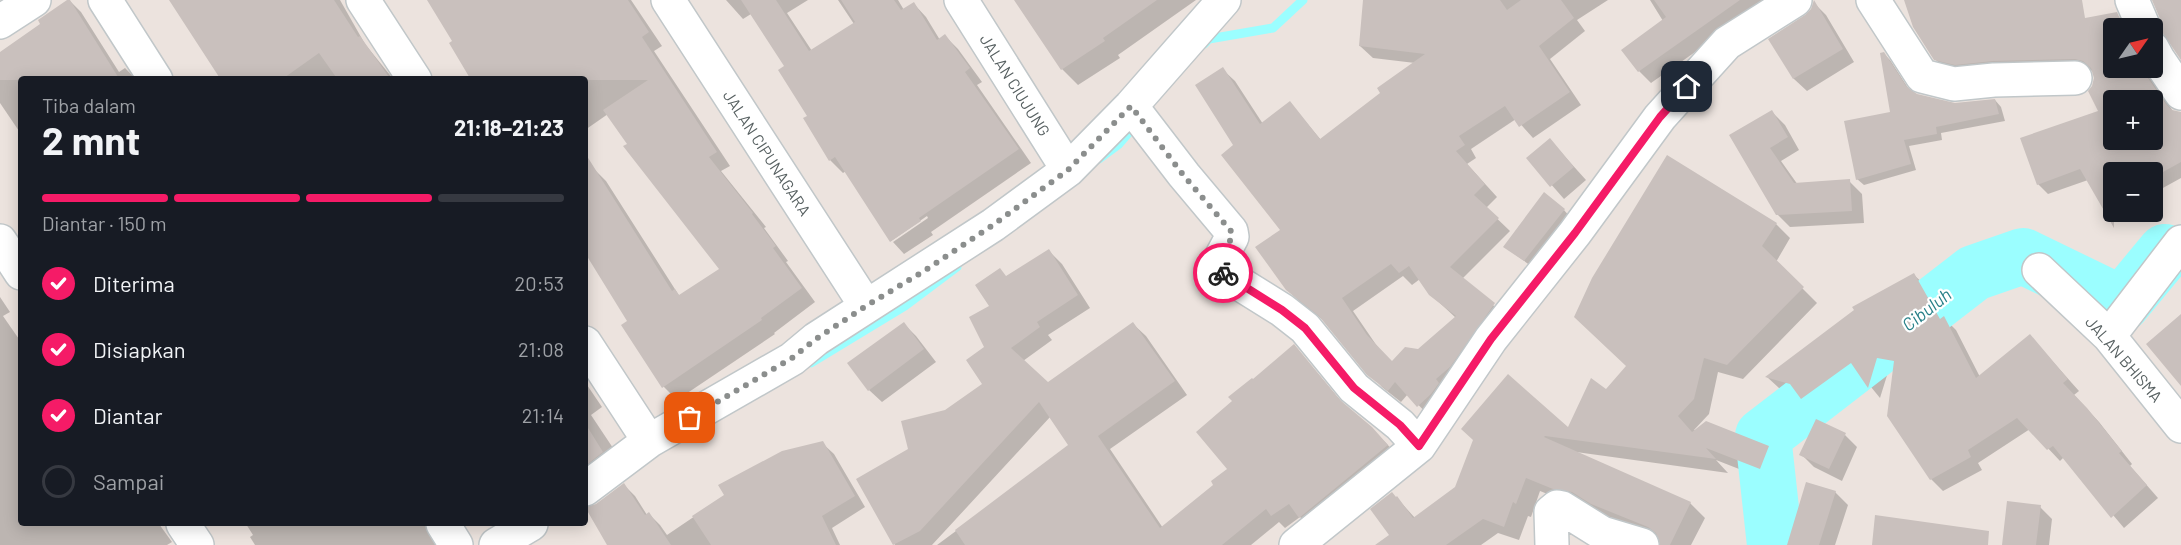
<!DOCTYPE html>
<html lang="id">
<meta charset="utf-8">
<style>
:root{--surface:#171b24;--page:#242831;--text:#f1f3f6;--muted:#9ea1a6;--line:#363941;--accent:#f51b67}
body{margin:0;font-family:Barlow,sans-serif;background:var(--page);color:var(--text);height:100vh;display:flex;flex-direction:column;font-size:22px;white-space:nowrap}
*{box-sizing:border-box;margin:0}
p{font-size:20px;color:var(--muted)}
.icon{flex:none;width:33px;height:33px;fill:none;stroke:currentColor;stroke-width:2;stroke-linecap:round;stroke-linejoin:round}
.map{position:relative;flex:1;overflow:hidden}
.panel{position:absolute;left:18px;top:76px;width:570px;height:450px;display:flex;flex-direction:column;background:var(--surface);border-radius:6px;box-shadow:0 3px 15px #0003}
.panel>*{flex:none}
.needle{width:39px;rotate:56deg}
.tools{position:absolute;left:2103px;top:18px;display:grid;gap:12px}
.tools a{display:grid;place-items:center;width:60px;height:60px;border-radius:6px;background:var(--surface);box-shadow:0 3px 15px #0003;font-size:30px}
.pin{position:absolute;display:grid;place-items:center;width:51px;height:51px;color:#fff;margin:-26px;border-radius:12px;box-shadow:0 3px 9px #0006}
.courier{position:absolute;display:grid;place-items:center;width:60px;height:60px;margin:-30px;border:4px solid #f51b67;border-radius:50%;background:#fff;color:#222;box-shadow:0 2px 8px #0007}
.head em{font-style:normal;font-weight:700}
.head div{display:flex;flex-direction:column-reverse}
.head{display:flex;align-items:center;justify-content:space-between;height:102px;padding:0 24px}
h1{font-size:39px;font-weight:700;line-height:45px}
.bar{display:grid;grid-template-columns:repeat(4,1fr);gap:9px 6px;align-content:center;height:72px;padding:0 24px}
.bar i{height:8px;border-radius:4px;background:var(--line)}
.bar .current{background:var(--accent)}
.bar p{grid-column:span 4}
ol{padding:0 24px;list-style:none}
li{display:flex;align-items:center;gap:18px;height:66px}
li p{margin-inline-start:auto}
li .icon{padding:6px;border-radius:50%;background:var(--accent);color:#fff;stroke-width:4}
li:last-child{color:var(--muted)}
li i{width:33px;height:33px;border:3px solid var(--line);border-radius:50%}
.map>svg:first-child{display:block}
.shadow{fill:#0003;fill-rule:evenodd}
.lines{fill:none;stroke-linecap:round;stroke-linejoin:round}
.stream{stroke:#9bfeff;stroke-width:9}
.river{stroke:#9bfeff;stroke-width:56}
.building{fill:#c9c0bd;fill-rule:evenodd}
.minor-casing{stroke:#c1c7c9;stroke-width:36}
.minor{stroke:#fff;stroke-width:33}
.done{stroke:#8b8e8d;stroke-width:6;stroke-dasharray:0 10.8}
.route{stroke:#f51b67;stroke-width:8}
.labels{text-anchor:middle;stroke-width:4.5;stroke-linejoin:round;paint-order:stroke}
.street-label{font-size:16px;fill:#576061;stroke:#fff}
.water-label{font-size:18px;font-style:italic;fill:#298189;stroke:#fff}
</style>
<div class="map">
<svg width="2181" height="545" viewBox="0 0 2181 545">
<rect width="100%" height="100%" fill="#ece3de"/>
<path class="shadow" d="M69,0L81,12L119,72L125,68L136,79L21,80V134L0,103V53L42,24Z
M170,0H340L365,44L394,80H223Z
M428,0H631L662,46L654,51L730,166L721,171L766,227L764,228L788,261L786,262L815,302L774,333L775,334L677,400L664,387L629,321L585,250V172L592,167L606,181L680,297L721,269L608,114L585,130V80L454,42Z
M726,0H808L787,13L812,51L854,24L838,0H898L904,10L914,4L926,17L940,40L945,36L958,49L982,82L977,85L1031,163L931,232L933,235L904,254L893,242L928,218L927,216L891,241L846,171L843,173L830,160L787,67L751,14L743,19Z
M1016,0H1196L1118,55L1120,58L1078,85L1062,69Z
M1365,0H1608L1577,20L1585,31L1550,59L1581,105L1533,138L1516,119L1471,149L1476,158L1467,164L1497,197L1486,208L1510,231L1462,279L1507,317L1431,418L1408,394L1401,402L1382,387L1327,323L1300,302L1287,289L1282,230L1236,145L1222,69L1235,81L1263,124L1290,103L1321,140L1383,93L1415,63L1373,58L1360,46ZM1403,276L1412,285L1420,279L1429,293L1456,318L1418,351L1393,363L1379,349L1353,311Z
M1650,0H1791L1718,36L1651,83L1639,71L1663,21Z
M1906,0H2071L2073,22L2116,14L2129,28H2114V68H2145L2172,110L2181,119V178L2152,194V172H2114V212H2129L2115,219L2105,209L2088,180L2048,194L2038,184L2100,112L2093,87L2095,78L2093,71L2086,69L1946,70L1935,59ZM2114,100H2152V140H2114Z
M1814,3L1826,15L1854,62L1807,91L1794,79L1770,40L1813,10Z
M1884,54L1890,60L1910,91L1917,96L1955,104L1995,100L2001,107L2005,121L1941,133L1942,140L1909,146L1916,170L1864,185L1857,179L1892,113Z
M1772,112L1785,125L1799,150L1781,161L1798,185L1849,181L1862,194L1864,223L1790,227L1777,214L1731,135Z
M1550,140L1586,180L1564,199L1528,158Z
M1564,210L1570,217L1531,266L1505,247Z
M1776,224L1790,238L1776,262L1817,303L1743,379L1718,372L1709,414L1694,430L1768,447L1783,462L1775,483L1716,460L1728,473L1576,452L1690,503L1705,518L1691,545H1662V540L1540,491L1531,517L1528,516L1519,540L1498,533L1481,545H1398L1397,498L1415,518L1457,488L1475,441L1569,430Z
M1049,251L1062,264L1090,308L1048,335L1052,340L1023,361L1048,384L1133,324L1146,336L1187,395L1110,449L1163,528L1215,485L1230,469L1253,381L1294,346L1346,407L1385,442L1400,458L1313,530L1300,517L1285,528L1279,522L1251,545H937L1071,446L1051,416L932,545H895L858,480L910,450L945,411L984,384L991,307L1007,277Z
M1914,275L1926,286L1944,318L1956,330L1980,377L2030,336L2079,391L2074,395L2099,422L2132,464L2130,466L2158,498L2124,528L2064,457L2060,461L2030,429L1978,463L1982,470L1943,491L1931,479L1894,370L1889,369L1880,398L1862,376L1814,410L1800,395L1779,388L1767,377Z
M0,297L10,312L3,316L21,342V524H159L172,542L167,545H0Z
M904,324L916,336L936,362L882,402L869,390Z
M585,382L602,407L591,415L617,454L596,479L585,468Z
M1845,435L1857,447L1842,481L1814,467L1801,454Z
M822,443L834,454L865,507L832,528L840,545H609L597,505L624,485L635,496L647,515L649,514L660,525L667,535L726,495Z
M1835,492L1848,505L1835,545H1789Z
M2040,507L2052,519L2049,545H2004Z
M246,524H429L439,545H255L250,537L253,535Z"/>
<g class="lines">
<path class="stream" d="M1204,44L1209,39L1273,28L1303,0
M1099,159L1118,145L1137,123
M811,363L905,306L957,267"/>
<path class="river" d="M1775,545L1763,436L1974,273L2023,256L2122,304L2165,252"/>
</g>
<path class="building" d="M67,0H70L120,80H0V52L40,24L38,20Z
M169,0H334L358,37L360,36L391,80H338L319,53L281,80H221Z
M427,0H628L649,32L642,37L717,152L709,157L753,213L752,214L776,246L773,248L802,288L761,318L762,320L662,388L621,325L627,321L585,253V153L672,291L675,289L679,295L719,269L623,146L627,144L603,110L648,80H471L449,43L452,41Z
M741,0H776L809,51L855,22L841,0H894L901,10L914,2L937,40L945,34L970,68L965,72L1019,149L919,218L921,221L890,242L835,157L829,161L803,118L807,116L778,70L784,66Z
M1014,0H1157L1103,38L1105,41L1061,70Z
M1363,0H1500L1507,10L1521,0H1561L1574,18L1539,46L1570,92L1519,127L1505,106L1459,136L1465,145L1456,151L1485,184L1474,195L1499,218L1450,267L1495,303L1450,367L1436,379L1439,383L1431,394L1417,407L1395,382L1388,391L1367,375L1319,316L1286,290L1255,247L1280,230L1221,155L1233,145L1195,85L1223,67L1260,124L1290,101L1320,139L1380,93L1377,88L1425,54L1359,46ZM1391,264L1399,273L1409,266L1429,295L1456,316L1418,349L1405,347L1392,361L1367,335L1342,298Z
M1654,0H1740L1638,72L1621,50L1666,17Z
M1814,0L1843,49L1793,79L1768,39L1805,15L1811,9Z
M1904,0H2082L2085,18L2117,12L2124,28H2114V68H2141L2166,104L2172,110L2181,112V162L2163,172H2114V228L2080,169L2037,185L2020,138L2098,111L2088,91L2092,86L2094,78L2091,68L2083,61L2075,59L1993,61L1955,65L1934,60L1913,27ZM2114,100H2152V140H2114Z
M2152,0H2181V60L2162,32L2161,21Z
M1884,52L1906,86L1917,94L1955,103L1995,99L1999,114L1936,127L1937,134L1904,140L1911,164L1856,180L1844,121L1890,112L1880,53Z
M1772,110L1788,137L1770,148L1794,183L1850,179L1852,211L1776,215L1729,135Z
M1550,138L1574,167L1550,187L1526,158Z
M1667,155L1777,223L1762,246L1804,287L1727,365L1704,358L1694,399L1678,416L1692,432L1706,421L1769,446L1760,469L1706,448L1716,459L1545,436L1544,437L1691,502L1670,545H1660L1656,533L1648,527L1591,504L1572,492L1553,489L1526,478L1516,504L1513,502L1504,527L1483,519L1446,545H1375L1389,535L1370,509L1392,492L1396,497L1397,496L1413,518L1455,487L1473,440L1461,429L1508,374L1568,427L1591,378L1606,389L1626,366L1574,317L1592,278Z
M1544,192L1565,209L1524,261L1503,247Z
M1049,249L1078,295L1037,322L1040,327L1011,348L1048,382L1133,322L1175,381L1098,436L1160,528L1213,485L1211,481L1227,469L1196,432L1232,401L1228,397L1252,378L1253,379L1294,344L1340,400L1372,427L1388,445L1299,518L1289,504L1271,516L1266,509L1222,545H965L955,530L1068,445L1039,402L920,531L893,545L856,479L908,449L901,421L945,410L982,384L966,360L984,347L969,317L989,306L975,285L1000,268L1006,276Z
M1914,273L1940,319L1944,316L1976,378L2030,334L2068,379L2063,383L2087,408L2122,451L2119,453L2147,485L2111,518L2053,446L2047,450L2017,418L1968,450L1971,457L1930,480L1887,416L1894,361L1877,358L1868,388L1851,363L1801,399L1790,384L1765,377L1854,310L1852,307Z
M2181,314V386L2146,344Z
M904,322L924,349L868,391L847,363Z
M1816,419L1846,433L1829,469L1799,455Z
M585,423L603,452L585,466Z
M823,441L855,496L822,516L836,545H711L692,516L724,495L718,485L782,451Z
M1806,482L1836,491L1819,545H1787Z
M624,483L645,515L649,512L671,545H607L585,507L596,504Z
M2007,501L2041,505L2036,545H2002Z
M1875,515L1989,531L1988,545H1872Z"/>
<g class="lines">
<defs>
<path id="minor" d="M105,0L156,80
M363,0L415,80
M668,0L866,306
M961,0L1068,170
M1873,0L1922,76L1954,84L1994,80L2075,78
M2132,0L2144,28
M0,22L34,0
M2152,48L2158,59L2181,93
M1131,106L1184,175L1231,231L1232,237L1217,265L1221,272L1282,310L1305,328L1354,388L1400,425L1419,446
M0,241L21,273
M2039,270L2109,336L2181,426
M2109,336L2181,242
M585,343L649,441
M585,489L649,441L792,359L816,339L993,225L1068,170L1131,106L1224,0
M183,524L197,545
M443,524L456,545
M496,545L531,524
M1296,545L1419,446L1491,339L1575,233L1660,117L1727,43L1795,0
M1552,545L1551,512L1557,507L1562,508L1602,533L1642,545"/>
</defs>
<use href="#minor" class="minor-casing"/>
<use href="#minor" class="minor"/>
</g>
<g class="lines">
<path class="done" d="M690,418L792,358L816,339L866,306L924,271L993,225L1068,170L1131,106L1184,176L1231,231L1232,237L1217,265L1223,273"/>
<path class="route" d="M1223,273L1282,310L1305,328L1354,388L1400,425L1419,446L1491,339L1575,233L1660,117L1687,87"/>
</g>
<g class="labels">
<g class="street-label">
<text transform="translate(1015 85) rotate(58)" y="6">JALAN CIUJUNG</text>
<text transform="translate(767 153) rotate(57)" y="6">JALAN CIPUNAGARA</text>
<text transform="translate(2124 359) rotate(49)" y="6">JALAN BHISMA</text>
</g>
<g class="water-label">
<text transform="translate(1927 310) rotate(-38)" y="6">Cibuluh</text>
</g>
</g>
</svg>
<div class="tools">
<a><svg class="needle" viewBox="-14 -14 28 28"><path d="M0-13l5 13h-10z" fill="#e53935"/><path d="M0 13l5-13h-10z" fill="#9ea1a6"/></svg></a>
<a>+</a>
<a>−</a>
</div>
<div class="pin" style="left:690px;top:418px;background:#ea580c"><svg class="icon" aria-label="bag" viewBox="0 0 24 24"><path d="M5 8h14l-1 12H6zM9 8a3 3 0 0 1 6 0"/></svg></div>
<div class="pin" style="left:1687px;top:87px;background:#1f2937"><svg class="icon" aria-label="home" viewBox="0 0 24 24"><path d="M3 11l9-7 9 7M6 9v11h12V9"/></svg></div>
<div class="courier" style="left:1223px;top:273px"><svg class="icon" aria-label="bike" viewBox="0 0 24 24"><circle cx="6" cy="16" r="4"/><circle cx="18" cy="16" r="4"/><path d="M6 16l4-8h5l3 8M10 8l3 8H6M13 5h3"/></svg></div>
<section class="panel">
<div class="head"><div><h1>2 mnt</h1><p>Tiba dalam</p></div><em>21:18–21:23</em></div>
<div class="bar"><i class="current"></i><i class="current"></i><i class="current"></i><i></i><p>Diantar · 150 m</p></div>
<ol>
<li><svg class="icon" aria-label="check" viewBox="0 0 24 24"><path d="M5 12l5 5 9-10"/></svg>Diterima<p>20:53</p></li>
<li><svg class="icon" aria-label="check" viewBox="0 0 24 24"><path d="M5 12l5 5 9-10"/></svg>Disiapkan<p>21:08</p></li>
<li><svg class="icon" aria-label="check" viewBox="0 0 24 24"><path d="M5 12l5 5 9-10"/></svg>Diantar<p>21:14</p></li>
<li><i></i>Sampai</li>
</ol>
</section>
</div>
